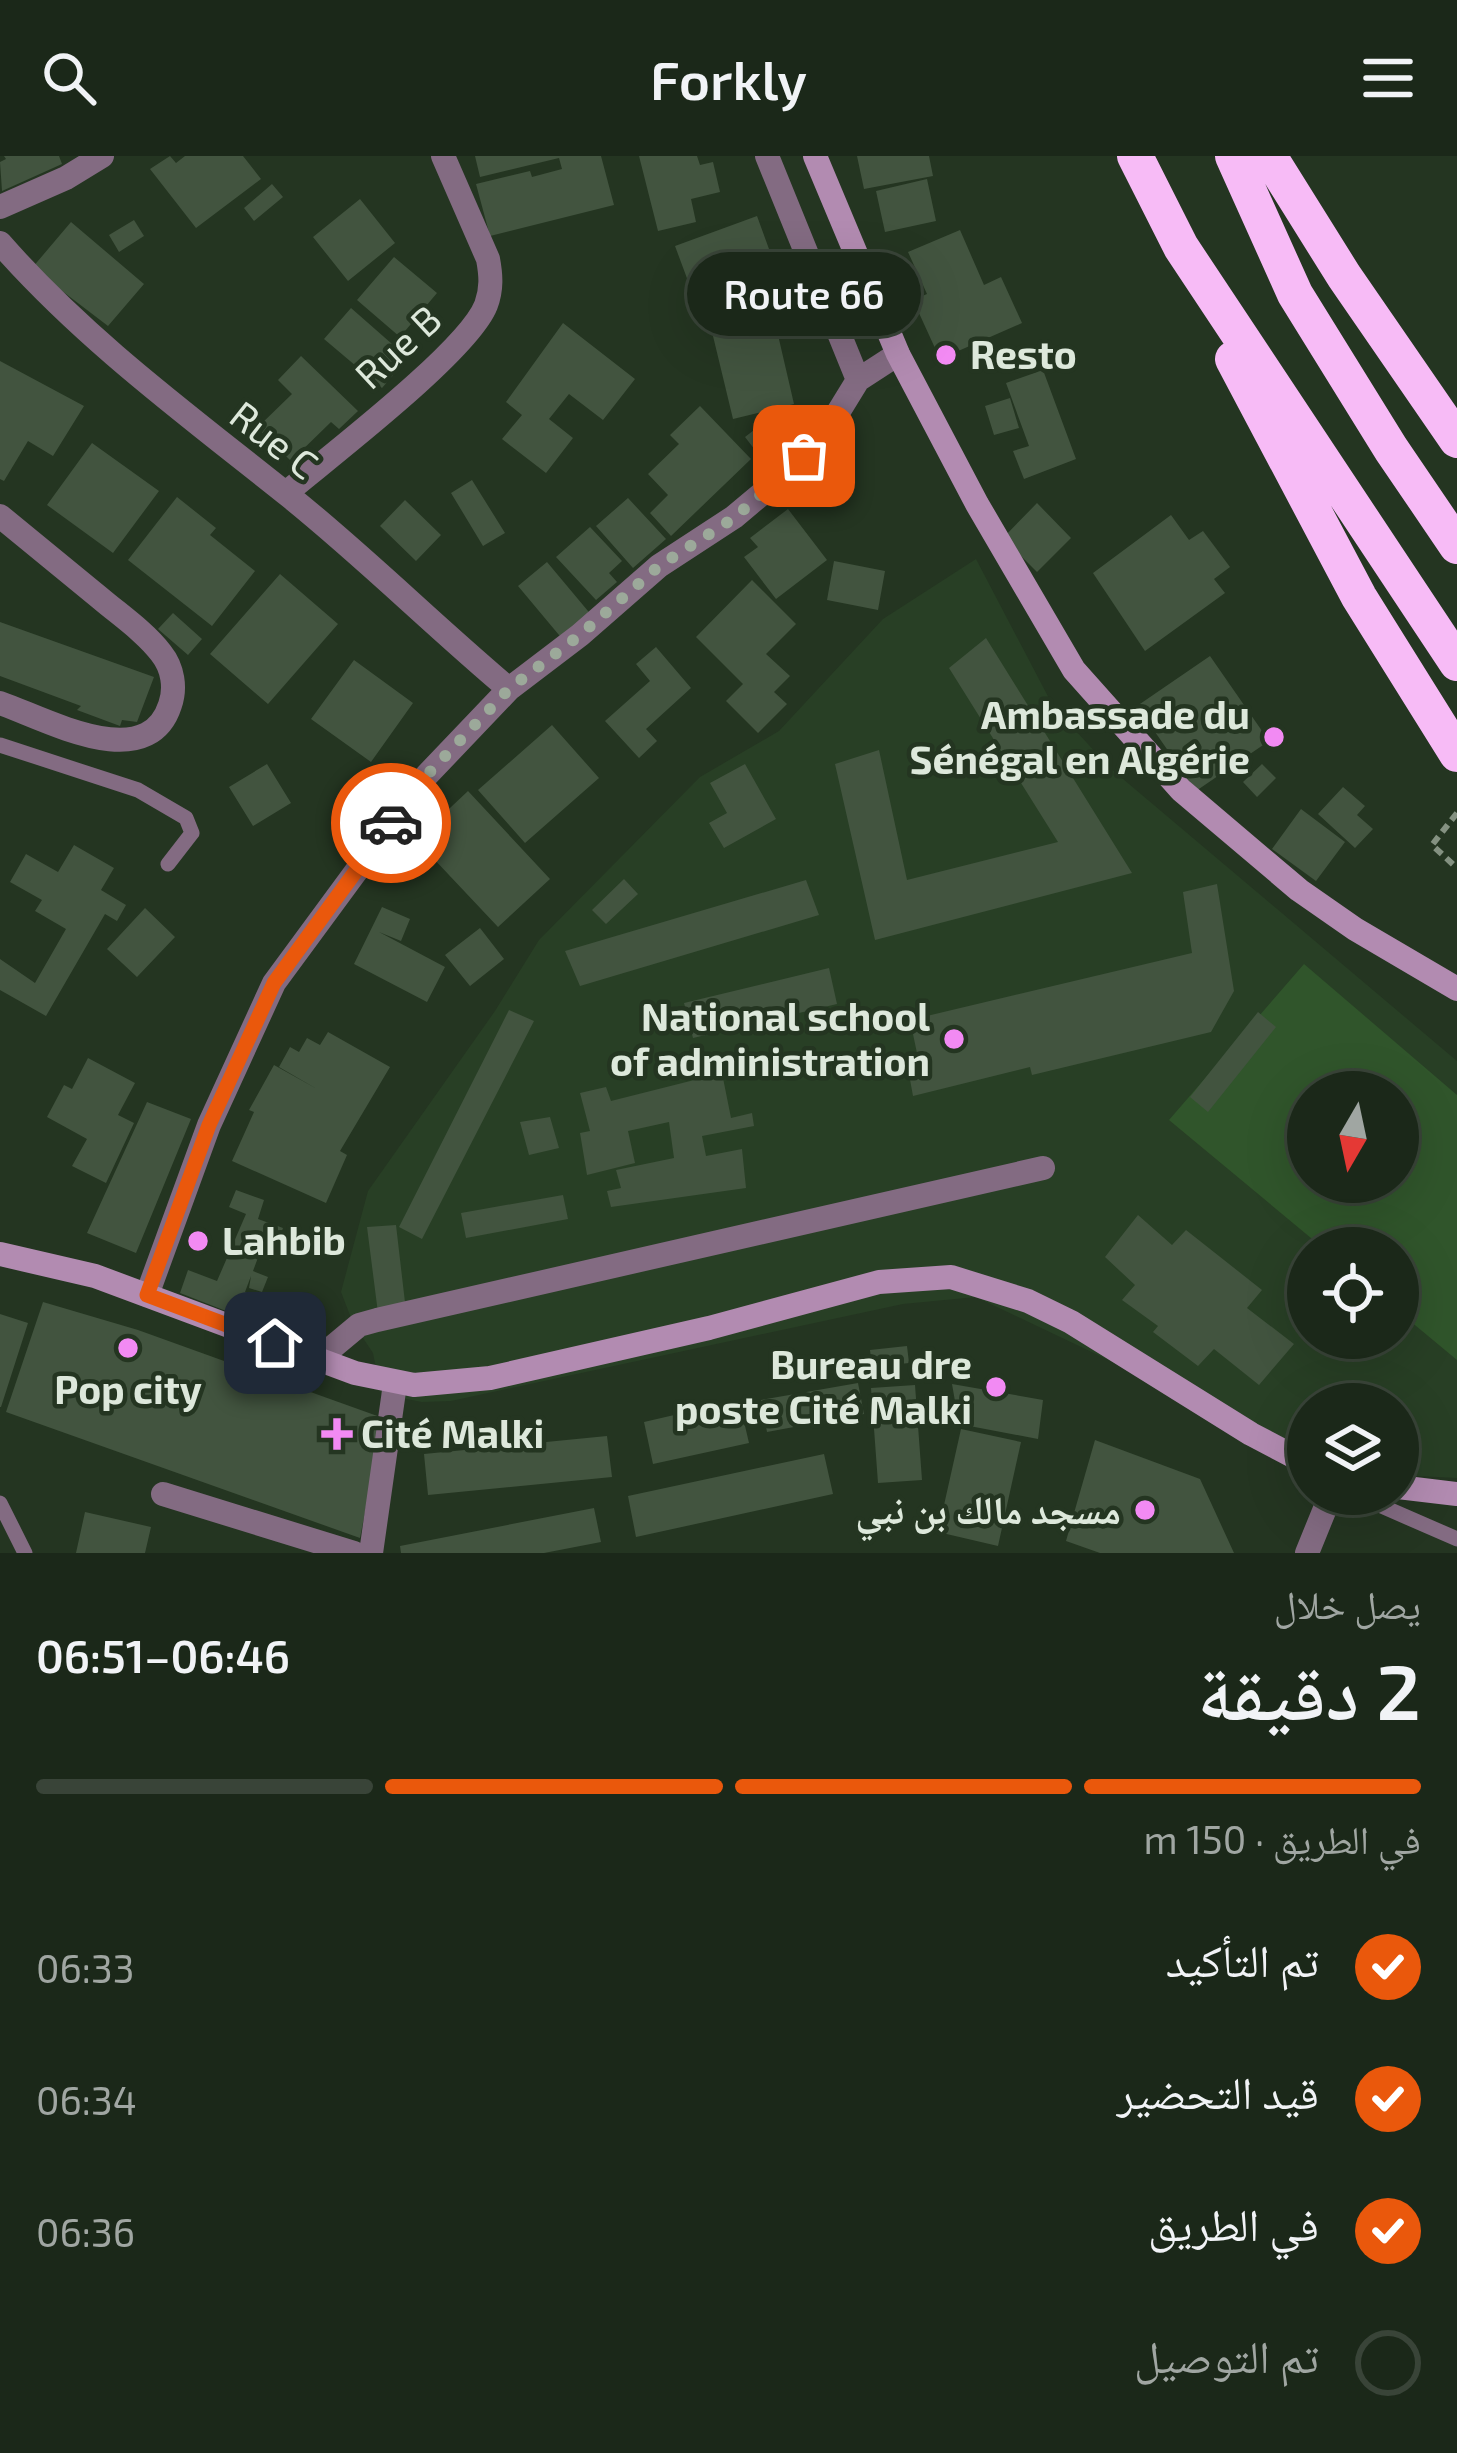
<!DOCTYPE html>
<html lang="ar">
<meta charset="utf-8">
<style>
:root{--surface:#1b2819;--page:#243022;--text:#f1f3f6;--muted:#a0a6a2;--line:#394438;--accent:#ea580c}
body{margin:0;font-family:"Exo 2","Noto Naskh Arabic",sans-serif;background:var(--page);color:var(--text);direction:rtl;height:100vh;display:flex;flex-direction:column;font-size:45px;white-space:nowrap}
*{box-sizing:border-box;margin:0}
p{font-size:39px;color:var(--muted)}
.icon{flex:none;width:66px;height:66px;fill:none;stroke:currentColor;stroke-width:2;stroke-linecap:round;stroke-linejoin:round}
.map{position:relative;height:1397px;overflow:hidden;direction:ltr}
.side{display:flex;flex-direction:column;background:var(--surface);flex:1}
.side>*{flex:none}
.needle{width:78px;rotate:189deg}
.buttons{position:absolute;left:1287px;top:915px;display:grid;gap:24px}
.buttons a{display:grid;place-items:center;width:132px;height:132px;border-radius:50%;background:var(--surface);box-shadow:0 12px 48px #0002,0 0 0 3px var(--line);font-size:60px}
.pin{position:absolute;display:grid;place-items:center;width:102px;height:102px;color:#fff;margin:-51px;border-radius:24px;box-shadow:0 6px 18px #0006}
.courier{position:absolute;display:grid;place-items:center;width:120px;height:120px;margin:-60px;border:9px solid #ea580c;border-radius:50%;background:#fff;color:#222;box-shadow:0 3px 15px #0007}
.bubble{position:absolute;height:84px;border-radius:42px;background:var(--surface);box-shadow:0 12px 48px #0002,0 0 0 3px var(--line);font-size:39px;font-weight:600;line-height:84px;text-align:center;direction:rtl}
.overview em{font-style:normal;font-weight:600}
.overview div{display:flex;flex-direction:column-reverse}
.overview{display:flex;align-items:center;justify-content:space-between;height:204px;padding:0 36px}
h1{font-size:78px;font-weight:600;line-height:90px}
.bar{display:grid;grid-template-columns:repeat(4,1fr);gap:18px 12px;align-content:center;height:144px;padding:0 36px}
.bar i{height:15px;border-radius:9px;background:var(--line)}
.bar .current{background:var(--accent)}
.bar p{grid-column:span 4}
ol{padding:0 36px;list-style:none}
li{display:flex;align-items:center;gap:36px;height:132px}
li p{margin-inline-start:auto}
li .icon{padding:12px;border-radius:50%;background:var(--accent);color:#fff;stroke-width:4}
li:last-child{color:var(--muted)}
li i{width:66px;height:66px;border:6px solid var(--line);border-radius:50%}
header{display:flex;justify-content:space-between;align-items:center;height:156px;padding:0 36px;background:var(--surface);font-size:54px;font-weight:600}
.map>svg:first-child{display:block}
.built{fill:#283f25;fill-rule:evenodd}
.green{fill:#30552b;fill-rule:evenodd}
.building{fill:#42543f}
.lines{fill:none;stroke-linecap:round;stroke-linejoin:round}
.path{stroke:#849181;stroke-width:6;stroke-dasharray:9 6;stroke-linecap:butt}
.lane{stroke:#836b82;stroke-width:15}
.street{stroke:#836b82;stroke-width:24}
.secondary{stroke:#b28bb1;stroke-width:24}
.highway{stroke:#f7bbf6;stroke-width:36}
.done{stroke:#9ca99a;stroke-width:12;stroke-dasharray:0 21.6}
.route{stroke:#ea580c;stroke-width:15}
.poi-dot{fill:#f28af3;stroke:#243521;stroke-width:4.5}
.labels{text-anchor:middle;stroke-width:9;stroke-linejoin:round;paint-order:stroke}
.street-label{font-size:39px;fill:#dde8db;stroke:#243521}
.poi-label{font-size:39px;font-weight:bold;fill:#dde8db;stroke:#243521;text-anchor:end}
</style>
<header><svg class="icon" aria-label="menu" viewBox="0 0 24 24"><path d="M4 6h16M4 12h16M4 18h16"/></svg>Forkly<svg class="icon" aria-label="search" viewBox="0 0 24 24"><circle cx="10" cy="10" r="6"/><path d="M15 15l6 6"/></svg></header>
<div class="map">
<svg width="1457" height="1397" viewBox="0 0 1457 1397">
<rect width="100%" height="100%" fill="#243521"/>
<path class="built" d="M976,403L1053,550L1110,612L1457,905V1322L1398,1319V1248H1308V1299L976,1141L903,1148L451,1245L422,1246L381,1238L373,1197L353,1167L341,1136L368,1035L495,855L539,784L700,621L779,575L883,463ZM1308,936H1398V1026H1308ZM1308,1092H1398V1182H1308Z"/>
<path class="green" d="M1304,808L1457,939V1204L1398,1155V1092H1323L1169,964ZM1308,936H1398V1026H1308Z"/>
<path class="building" d="M4,0H59L62,8L2,35L0,6L6,3Z
M170,0L176,7L185,0H243L261,23L196,72L150,13Z
M475,0H601L614,49L490,80L476,28L530,15L532,21L562,13L559,2L480,21Z
M639,0H697L700,9L713,6L720,36L691,43L696,66L658,75Z
M857,0H929L933,20L864,33Z
M927,23L936,65L885,76L876,35Z
M272,28L283,41L254,65L244,52Z
M360,43L395,87L348,125L313,81Z
M757,60L769,93L744,103L760,147L704,168L675,90Z
M134,64L144,80L119,96L109,79Z
M71,66L144,128L108,170L32,112Z
M960,74L984,129L1001,121L1022,167L940,203L913,144L927,138L908,96Z
M394,101L437,137L400,181L357,144Z
M351,152L408,202L382,232L324,183Z
M775,166L794,248L733,263L713,180Z
M563,167L635,223L603,264L569,238L549,263L573,282L546,317L502,283L522,259L506,246Z
M301,200L358,255L339,273L331,266L291,305L257,272L292,238L278,224Z
M0,205L84,250L53,300L28,285L4,325L0,323Z
M1043,214L1076,303L1024,323L1013,295L1029,290L1006,227Z
M1010,242L1019,272L994,279L985,250Z
M700,250L751,303L671,380L650,357L668,339L648,318L679,288L670,279Z
M777,256L804,291L772,316L745,281Z
M92,287L159,335L113,397L47,349Z
M472,324L505,377L483,390L451,337Z
M177,341L216,372L210,379L255,415L212,470L128,404Z
M628,342L666,383L633,412L596,370Z
M405,344L441,379L416,405L380,370Z
M1037,347L1071,382L1037,416L1003,382Z
M788,353L827,404L776,443L744,401L758,391L750,382Z
M1171,359L1189,384L1203,375L1230,411L1214,423L1225,437L1145,495L1093,417Z
M590,371L622,405L609,417L617,426L596,444L556,401Z
M834,405L885,415L878,454L827,444Z
M547,406L593,461L564,485L518,430Z
M280,418L338,468L268,548L210,498Z
M752,424L796,468L766,498L790,520L774,536L787,548L758,577L726,545L743,528L696,481Z
M173,457L202,483L188,499L158,473Z
M0,466L154,521L137,566L122,564L120,570L77,554L81,550L0,520Z
M986,482L1132,717L875,784L835,608L879,594L907,724L1058,686L949,512Z
M656,491L691,532L646,573L657,585L639,602L605,565L650,525L636,508Z
M1210,500L1269,585L1196,635L1137,550Z
M354,504L413,547L371,606L311,563Z
M552,569L599,622L525,687L478,634Z
M267,608L291,647L253,670L229,631Z
M745,608L776,663L724,692L709,667L727,657L710,627Z
M1262,608L1276,622L1257,641L1243,626Z
M369,630L387,643L369,667L351,654Z
M1343,631L1365,650L1357,659L1373,673L1355,692L1318,658Z
M468,635L550,723L498,771L416,684Z
M1301,653L1345,686L1316,725L1272,693Z
M74,689L114,712L101,734L126,749L117,765L105,758L46,860L0,834V803L35,827L66,773L35,755L42,744L10,726L26,698L58,716Z
M624,723L638,738L606,768L592,754Z
M806,724L819,759L580,830L565,795Z
M1217,728L1234,835L1211,876L1032,919L1030,911L913,940L909,918L921,916L910,864L1192,797L1183,736Z
M382,751L410,763L401,785L379,776L445,811L427,846L354,808Z
M145,752L175,781L137,821L107,793Z
M480,772L504,803L470,830L445,799Z
M829,812L837,848L693,882L684,847Z
M509,854L534,865L422,1083L399,1071Z
M1258,856L1276,871L1208,956L1190,941Z
M328,876L390,911L340,995L347,999L326,1047L232,1005L254,956L249,954L274,909L317,933L279,911L290,891L299,896L307,882L320,889Z
M88,902L135,927L118,959L134,967L106,1027L72,1010L87,983L47,961L64,929L72,933Z
M722,917L731,962L752,957L754,970L702,980L706,1000L742,993L746,1032L611,1051L607,1035L621,1032L616,1014L674,1002L669,966L628,975L635,1007L587,1019L580,977L590,975L580,937L606,931L611,945Z
M147,946L191,963L136,1097L87,1077Z
M550,961L559,992L529,999L520,966Z
M236,1034L264,1044L258,1063L283,1072L271,1104L259,1099L253,1115L268,1121L262,1136L249,1132L251,1120L245,1136L272,1146L264,1170L180,1137L188,1114L217,1125L246,1058L229,1051Z
M563,1039L568,1063L466,1082L461,1057Z
M1138,1059L1172,1089L1186,1074L1262,1134L1247,1152L1294,1188L1259,1229L1214,1193L1198,1210L1153,1176L1158,1170L1122,1144L1135,1129L1105,1101Z
M396,1069L406,1155L378,1157L367,1071Z
M43,1146L138,1174L383,1262L360,1382L6,1256Z
M0,1158L28,1167L1,1251H0Z
M907,1190L909,1207L872,1211L870,1194Z
M858,1227L864,1258L767,1276L761,1244Z
M952,1228L1043,1244L1038,1283L959,1268Z
M915,1229L922,1324L878,1327L871,1232Z
M739,1244L749,1287L653,1308L644,1266Z
M961,1273L1021,1286L998,1390L938,1376Z
M607,1280L612,1321L428,1339L424,1298Z
M1095,1284L1200,1323L1234,1397H1100L1066,1385Z
M824,1298L833,1338L636,1381L628,1340Z
M594,1352L601,1386L544,1397H401L400,1390Z
M85,1356L151,1371L145,1397H76Z"/>
<g class="lines">
<path class="path" d="M1457,657L1432,689L1457,712"/>
<path class="lane" d="M0,589L138,634L186,662L192,677L168,708
M1354,1338L1457,1383
M0,1347L25,1397"/>
<path class="street" d="M767,0L858,224
M0,51L66,22L102,0
M0,87C85,184 189,260 289,340C365,401 434,470 509,533
M286,337C330,300 468,195 486,149C492,133 491,119 488,103L443,0
M0,360C33,387 67,415 100,442C120,459 145,476 161,497C173,512 176,532 170,549C147,620 46,563 0,547
M147,1139L209,969L274,827L427,619L509,533L580,479L659,410L734,361L784,319L823,281L858,224L898,198
M317,1204L359,1169L377,1164L1043,1012
M163,1338L354,1397
M371,1397L395,1228
M1307,1397L1331,1338"/>
<path class="secondary" d="M815,0L898,198L977,348L1074,514L1181,634L1299,734L1355,773L1457,833
M0,1098L95,1120L355,1217L414,1229L490,1222L709,1172L879,1126L951,1121L1028,1145L1071,1166L1251,1278L1308,1308
M1398,1331L1457,1338"/>
<path class="highway" d="M1135,0L1181,91L1457,507
M1233,0L1295,138L1391,293L1457,390
M1269,0L1344,120L1457,284
M1233,203L1359,441L1457,598"/>
</g>
<g class="lines">
<path class="done" d="M391,667L427,619L509,533L580,479L659,410L734,362L804,300"/>
<path class="route" d="M275,1187L147,1139L209,969L274,827L391,667"/>
</g>
<g class="poi-dot">
<circle cx="946" cy="199" r="12"/>
<circle cx="1274" cy="581" r="12"/>
<circle cx="954" cy="883" r="12"/>
<circle cx="198" cy="1085" r="12"/>
<circle cx="128" cy="1192" r="12"/>
<circle cx="996" cy="1231" r="12"/>
<path d="M331 1260h12v12h12v12h-12v12h-12v-12h-12v-12h12z"/>
<circle cx="1145" cy="1354" r="12"/>
</g>
<g class="labels">
<g class="street-label">
<text transform="translate(398 191) rotate(-43)" y="14">Rue B</text>
<text transform="translate(274 284) rotate(38)" y="14">Rue C</text>
</g>
<g class="poi-label">
<text x="970" y="213" text-anchor="start">Resto</text>
<text x="1250" y="573">Ambassade du<tspan x="1250" dy="45">Sénégal en Algérie</tspan></text>
<text x="930" y="875">National school<tspan x="930" dy="45">of administration</tspan></text>
<text x="222" y="1099" text-anchor="start">Lahbib</text>
<text x="972" y="1223">Bureau dre<tspan x="972" dy="45">poste Cité Malki</tspan></text>
<text x="128" y="1248" text-anchor="middle">Pop city</text>
<text x="361" y="1292" text-anchor="start">Cité Malki</text>
<text x="1121" y="1368">مسجد مالك بن نبي</text>
</g>
</g>
</svg>
<div class="buttons">
<a><svg class="needle" viewBox="-14 -14 28 28"><path d="M0-13l5 13h-10z" fill="#e53935"/><path d="M0 13l5-13h-10z" fill="#a0a6a2"/></svg></a>
<a><svg class="icon" aria-label="locate" viewBox="0 0 24 24"><circle cx="12" cy="12" r="6"/><path d="M12 2v4M12 18v4M2 12h4M18 12h4"/></svg></a>
<a><svg class="icon" aria-label="layers" viewBox="0 0 24 24"><path d="M12 4l9 5-9 5-9-5zM3 14l9 5 9-5"/></svg></a>
</div>
<div class="pin" style="left:804px;top:300px;background:#ea580c"><svg class="icon" aria-label="bag" viewBox="0 0 24 24"><path d="M5 8h14l-1 12H6zM9 8a3 3 0 0 1 6 0"/></svg></div>
<div class="pin" style="left:275px;top:1187px;background:#1f2937"><svg class="icon" aria-label="home" viewBox="0 0 24 24"><path d="M3 11l9-7 9 7M6 9v11h12V9"/></svg></div>
<div class="courier" style="left:391px;top:667px"><svg class="icon" aria-label="car" viewBox="0 0 24 24"><path d="M5 17H2v-5l4-1 3-4h7l3 4 3 1v5h-3M9 17h6M6 11h13"/><circle cx="7" cy="17" r="2"/><circle cx="17" cy="17" r="2"/></svg></div>
<div class="bubble" style="left:687px;top:96px;width:234px">Route 66</div>
</div>
<section class="side">
<div class="overview"><div><h1>2 دقيقة</h1><p>يصل خلال</p></div><em>06:46–06:51</em></div>
<div class="bar"><i class="current"></i><i class="current"></i><i class="current"></i><i></i><p>في الطريق · 150 m</p></div>
<ol>
<li><svg class="icon" aria-label="check" viewBox="0 0 24 24"><path d="M5 12l5 5 9-10"/></svg>تم التأكيد<p>06:33</p></li>
<li><svg class="icon" aria-label="check" viewBox="0 0 24 24"><path d="M5 12l5 5 9-10"/></svg>قيد التحضير<p>06:34</p></li>
<li><svg class="icon" aria-label="check" viewBox="0 0 24 24"><path d="M5 12l5 5 9-10"/></svg>في الطريق<p>06:36</p></li>
<li><i></i>تم التوصيل</li>
</ol>
</section>
